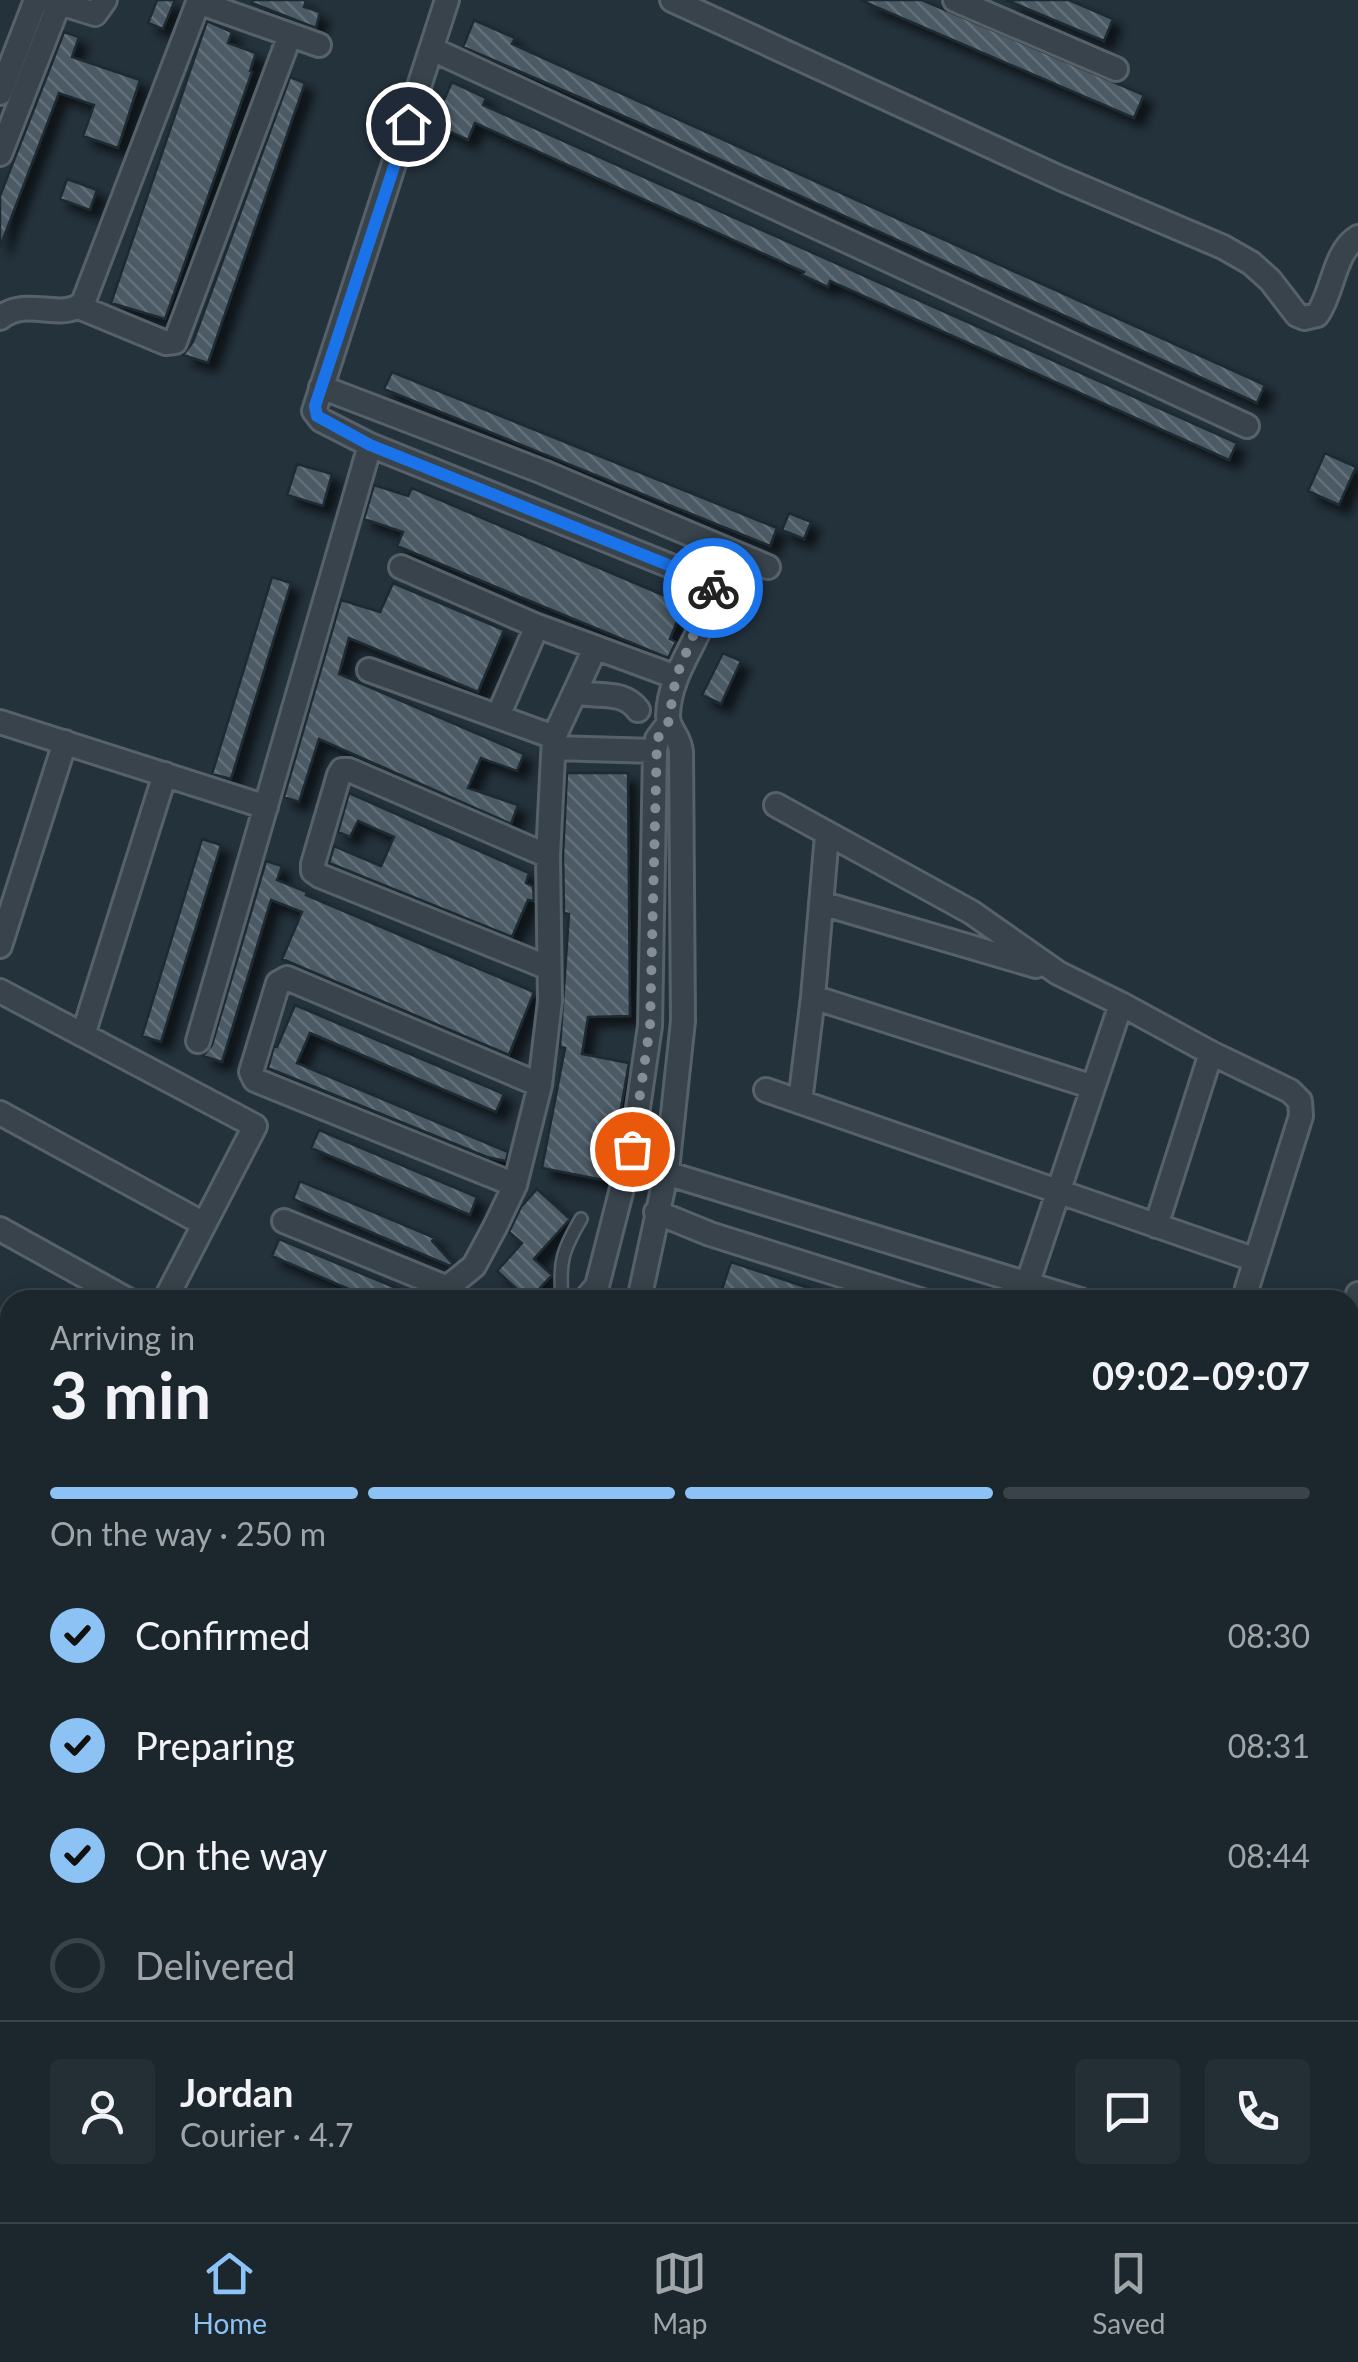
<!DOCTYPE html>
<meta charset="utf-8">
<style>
:root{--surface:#1b262d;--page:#242e35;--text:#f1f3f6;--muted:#a0a5aa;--line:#394349;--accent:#8dc3f4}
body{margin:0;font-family:Lato,sans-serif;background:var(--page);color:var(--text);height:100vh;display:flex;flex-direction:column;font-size:38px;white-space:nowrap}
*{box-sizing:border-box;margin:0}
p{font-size:32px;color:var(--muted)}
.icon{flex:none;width:55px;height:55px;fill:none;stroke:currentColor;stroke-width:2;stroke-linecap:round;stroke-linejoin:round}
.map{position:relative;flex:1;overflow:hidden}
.panel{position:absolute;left:0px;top:1290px;width:1360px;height:932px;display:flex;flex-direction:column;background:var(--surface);border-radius:30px 30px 0 0;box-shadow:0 5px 25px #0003,0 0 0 2px var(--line)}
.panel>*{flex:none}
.pin{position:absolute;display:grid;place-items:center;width:85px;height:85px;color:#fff;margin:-42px;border:5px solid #fff;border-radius:50%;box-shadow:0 2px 10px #0007}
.courier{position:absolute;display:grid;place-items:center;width:100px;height:100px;margin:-50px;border:8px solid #1a73e8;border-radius:50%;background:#fff;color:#222;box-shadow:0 2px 12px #0007}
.headline em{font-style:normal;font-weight:700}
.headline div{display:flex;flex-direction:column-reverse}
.headline{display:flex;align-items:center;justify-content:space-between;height:170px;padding:0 50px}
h1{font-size:65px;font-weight:700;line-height:75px}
.bar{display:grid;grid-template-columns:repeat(4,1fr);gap:15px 10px;align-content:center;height:120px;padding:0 50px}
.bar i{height:12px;border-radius:8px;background:var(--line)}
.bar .active{background:var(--accent)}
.bar p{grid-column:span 4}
.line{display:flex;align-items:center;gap:25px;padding:0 50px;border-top:2px solid var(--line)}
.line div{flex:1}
.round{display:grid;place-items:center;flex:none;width:105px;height:105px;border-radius:10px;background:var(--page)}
ol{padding:0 50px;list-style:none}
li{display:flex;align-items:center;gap:30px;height:110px}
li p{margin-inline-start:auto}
li .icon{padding:10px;border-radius:50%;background:var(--accent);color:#111;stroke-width:4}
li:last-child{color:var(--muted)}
li i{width:55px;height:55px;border:5px solid var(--line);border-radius:50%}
.dock{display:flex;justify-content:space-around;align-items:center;height:140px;border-top:2px solid var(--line);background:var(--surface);font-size:28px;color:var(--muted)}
.dock a{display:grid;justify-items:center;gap:5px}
.dock .active{color:var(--accent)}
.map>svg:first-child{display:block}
.building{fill:url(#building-back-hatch);stroke:#1f2a33;stroke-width:2.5;filter:url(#shadow)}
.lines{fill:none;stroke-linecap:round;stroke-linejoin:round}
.service-casing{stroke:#56616a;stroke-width:16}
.minor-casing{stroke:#56616a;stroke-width:28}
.service{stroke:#38434c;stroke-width:11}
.minor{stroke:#38434c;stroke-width:22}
.done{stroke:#828d97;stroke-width:10;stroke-dasharray:0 18}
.route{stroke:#1a73e8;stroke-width:12}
</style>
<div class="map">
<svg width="1358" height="2222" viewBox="0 0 1358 2222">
<defs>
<pattern id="building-back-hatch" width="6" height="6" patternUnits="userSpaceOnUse" patternTransform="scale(2.5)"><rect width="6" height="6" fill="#4b5a65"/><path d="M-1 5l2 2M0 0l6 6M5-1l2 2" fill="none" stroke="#63707a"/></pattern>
<filter id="shadow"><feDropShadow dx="9" dy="9" stdDeviation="5" flood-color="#0009"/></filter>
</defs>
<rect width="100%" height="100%" fill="#24323c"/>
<path class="building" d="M157,0H175L163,29L148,23Z
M253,0H306L304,7L320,12L316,28L252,3Z
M860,0H922L1144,95L1134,118Z
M1006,0H1069L1113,19L1104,41Z
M474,20L515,38L512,44L1265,385L1257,403L637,122L463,47Z
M207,21L232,32L228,43L256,53L250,71L252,72L165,319L111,303Z
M64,32L79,37L72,57L140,80L118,148L83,136L94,105L59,93L0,247V196Z
M290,77L305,83L208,363L183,355L193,342Z
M452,82L486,98L483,105L1237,443L1229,460L830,281L828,287L802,275L804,272L475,123L468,140L433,124Z
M67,179L97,190L90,210L60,199Z
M392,372L777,528L770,546L384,389Z
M1325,453L1356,467L1339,505L1308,491Z
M297,464L332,474L323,506L287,495Z
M374,485L408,496L412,488L684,604L670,639L676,642L668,658L397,546L403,532L364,519Z
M789,513L811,522L804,539L782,530Z
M272,577L291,583L231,779L212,774Z
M393,583L504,630L478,692L349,638L339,674L524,754L517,771L481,758L468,788L518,805L511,824L319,739L299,802L284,797L341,600L380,612Z
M723,653L741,661L721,704L702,695Z
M567,773H628L630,1016L588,1017L582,1054L629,1063L608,1181L542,1168L565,1048L560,1047L569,914L564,913L563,856Z
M349,793L529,873L526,883L533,886L534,901L528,900L512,937L329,863L334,846L381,866L394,837L358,821L350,837L338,832Z
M202,839L221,845L161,1042L142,1036Z
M266,861L282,866L277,880L307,892L306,895L534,992L509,1055L282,959L302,912L271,900L222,1062L203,1056L212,1045Z
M295,1005L504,1094L496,1112L310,1033L297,1063L508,1152L506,1161L487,1157L268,1068L274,1046L277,1047Z
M319,1130L477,1197L470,1215L311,1148Z
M300,1181L435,1238L432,1241L453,1264L450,1266L293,1199Z
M537,1189L570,1219L534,1259L552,1275L529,1300L497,1271L522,1243L509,1232L521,1207Z
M279,1239L418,1297L417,1300H374L272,1256Z
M731,1262L835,1297V1300H754L722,1289Z"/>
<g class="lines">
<defs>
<path id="service" d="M562,1300C559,1262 562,1251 581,1219"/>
<path id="minor" d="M50,0L95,14L105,0
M447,0L314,411L321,420L370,445L708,581L713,588C708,632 669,668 668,716C668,730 680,736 681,752L683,1021L667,1170L639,1300
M672,0L1060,178L1223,247L1251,263L1270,280L1297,315L1304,318L1317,315C1333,293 1334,251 1358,237
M955,0L1116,69
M198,2L319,45
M432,49L1247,426
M0,93L36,0
M0,154L59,3
M79,307L166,343L175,342L290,35
M0,318C28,296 60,322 83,303L199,0
M321,387L543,472L768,567
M401,567L537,626L676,677
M369,670L554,737
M575,692L595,648
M498,716L537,626
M0,722L266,807
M554,748L655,751
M776,805L971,912L1058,973L1121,1004
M548,856L349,770H342L339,775L313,864V871L320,876L549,968
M821,903L1036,966
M0,946L65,742
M0,991L255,1126L165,1300
M813,997L1093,1087
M83,1035L165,774
M198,1041L370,445
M766,1090L1256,1260
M800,1102L813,997L827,835
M0,1113L204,1224
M666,1173L1080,1300
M515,1185L255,1080L251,1072L278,983L287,978L540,1085
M656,1212L710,1234L920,1300
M284,1221L445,1287
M1156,1226L1211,1053
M0,1229L128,1300
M432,1300L474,1266L495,1227L515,1185L540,1085L550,1001L548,856L554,737L575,692C597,698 623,689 638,710
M585,1300L597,1286L632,1149L650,1026L655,751L657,739L668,724
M1022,1300L1121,1004L1211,1053L1290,1091L1300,1101L1301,1116L1247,1288
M1350,1321L1358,1294
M0,1323L10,1330
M1350,1392L1358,1395
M1350,1444L1358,1446
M0,1452L10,1458
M0,1710L10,1696
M1350,1725L1358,1700
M0,1770L10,1772
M1350,1793L1358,1797
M0,1887L10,1889
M1350,1927L1358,1931
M1350,1960L1358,1964
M0,2004L10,2006
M1350,2054L1358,2036
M1350,2113L1358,2097
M0,2121L10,2124
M321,2212L354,2222
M615,2212L633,2222
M857,2212L876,2222
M1097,2212L1116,2222
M1346,2212L1358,2219
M240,2222L242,2212
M268,2222L270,2212
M547,2222L553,2212
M667,2222L673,2212
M708,2222L713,2212
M977,2222L981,2212
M1267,2222L1272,2212"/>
</defs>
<use href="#service" class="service-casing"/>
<use href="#minor" class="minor-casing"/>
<use href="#service" class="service"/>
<use href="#minor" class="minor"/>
</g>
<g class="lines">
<path class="done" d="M632,1149L650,1026L657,739L668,724L676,677L713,588"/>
<path class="route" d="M408,124L315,406L317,416L370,445L708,581L713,588"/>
</g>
</svg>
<div class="pin" style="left:632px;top:1149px;background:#ea580c"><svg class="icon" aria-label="bag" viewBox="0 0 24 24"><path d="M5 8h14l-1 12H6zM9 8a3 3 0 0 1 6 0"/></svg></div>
<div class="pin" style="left:408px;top:124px;background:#1f2937"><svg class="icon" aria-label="home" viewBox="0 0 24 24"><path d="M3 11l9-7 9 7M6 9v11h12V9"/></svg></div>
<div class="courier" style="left:713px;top:588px"><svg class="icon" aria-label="bike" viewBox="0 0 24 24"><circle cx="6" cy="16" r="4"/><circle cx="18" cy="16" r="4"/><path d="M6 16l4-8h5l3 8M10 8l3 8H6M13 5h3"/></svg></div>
<section class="panel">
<div class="headline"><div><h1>3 min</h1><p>Arriving in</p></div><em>09:02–09:07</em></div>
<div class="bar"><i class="active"></i><i class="active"></i><i class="active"></i><i></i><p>On the way · 250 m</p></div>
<ol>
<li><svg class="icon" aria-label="check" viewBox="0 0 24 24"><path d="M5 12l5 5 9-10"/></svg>Confirmed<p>08:30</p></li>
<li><svg class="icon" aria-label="check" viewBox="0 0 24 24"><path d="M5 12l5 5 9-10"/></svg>Preparing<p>08:31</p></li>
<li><svg class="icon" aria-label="check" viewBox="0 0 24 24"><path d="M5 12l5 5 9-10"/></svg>On the way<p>08:44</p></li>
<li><i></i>Delivered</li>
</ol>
<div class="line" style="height:180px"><a class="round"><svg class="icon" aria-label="person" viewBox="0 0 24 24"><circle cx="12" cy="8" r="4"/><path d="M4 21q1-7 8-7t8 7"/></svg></a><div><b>Jordan</b><p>Courier · 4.7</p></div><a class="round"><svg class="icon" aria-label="chat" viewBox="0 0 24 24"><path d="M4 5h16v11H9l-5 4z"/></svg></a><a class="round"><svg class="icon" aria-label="phone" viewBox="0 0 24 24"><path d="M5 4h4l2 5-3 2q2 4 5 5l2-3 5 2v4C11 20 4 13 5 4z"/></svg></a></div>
</section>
</div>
<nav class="dock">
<a class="active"><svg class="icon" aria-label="home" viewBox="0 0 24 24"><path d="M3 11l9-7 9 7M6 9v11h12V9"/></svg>Home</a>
<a><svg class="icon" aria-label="map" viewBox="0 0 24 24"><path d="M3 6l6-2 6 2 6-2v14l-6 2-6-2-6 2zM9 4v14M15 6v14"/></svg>Map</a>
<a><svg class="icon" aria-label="saved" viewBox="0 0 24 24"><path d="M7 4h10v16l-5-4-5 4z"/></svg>Saved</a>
</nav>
